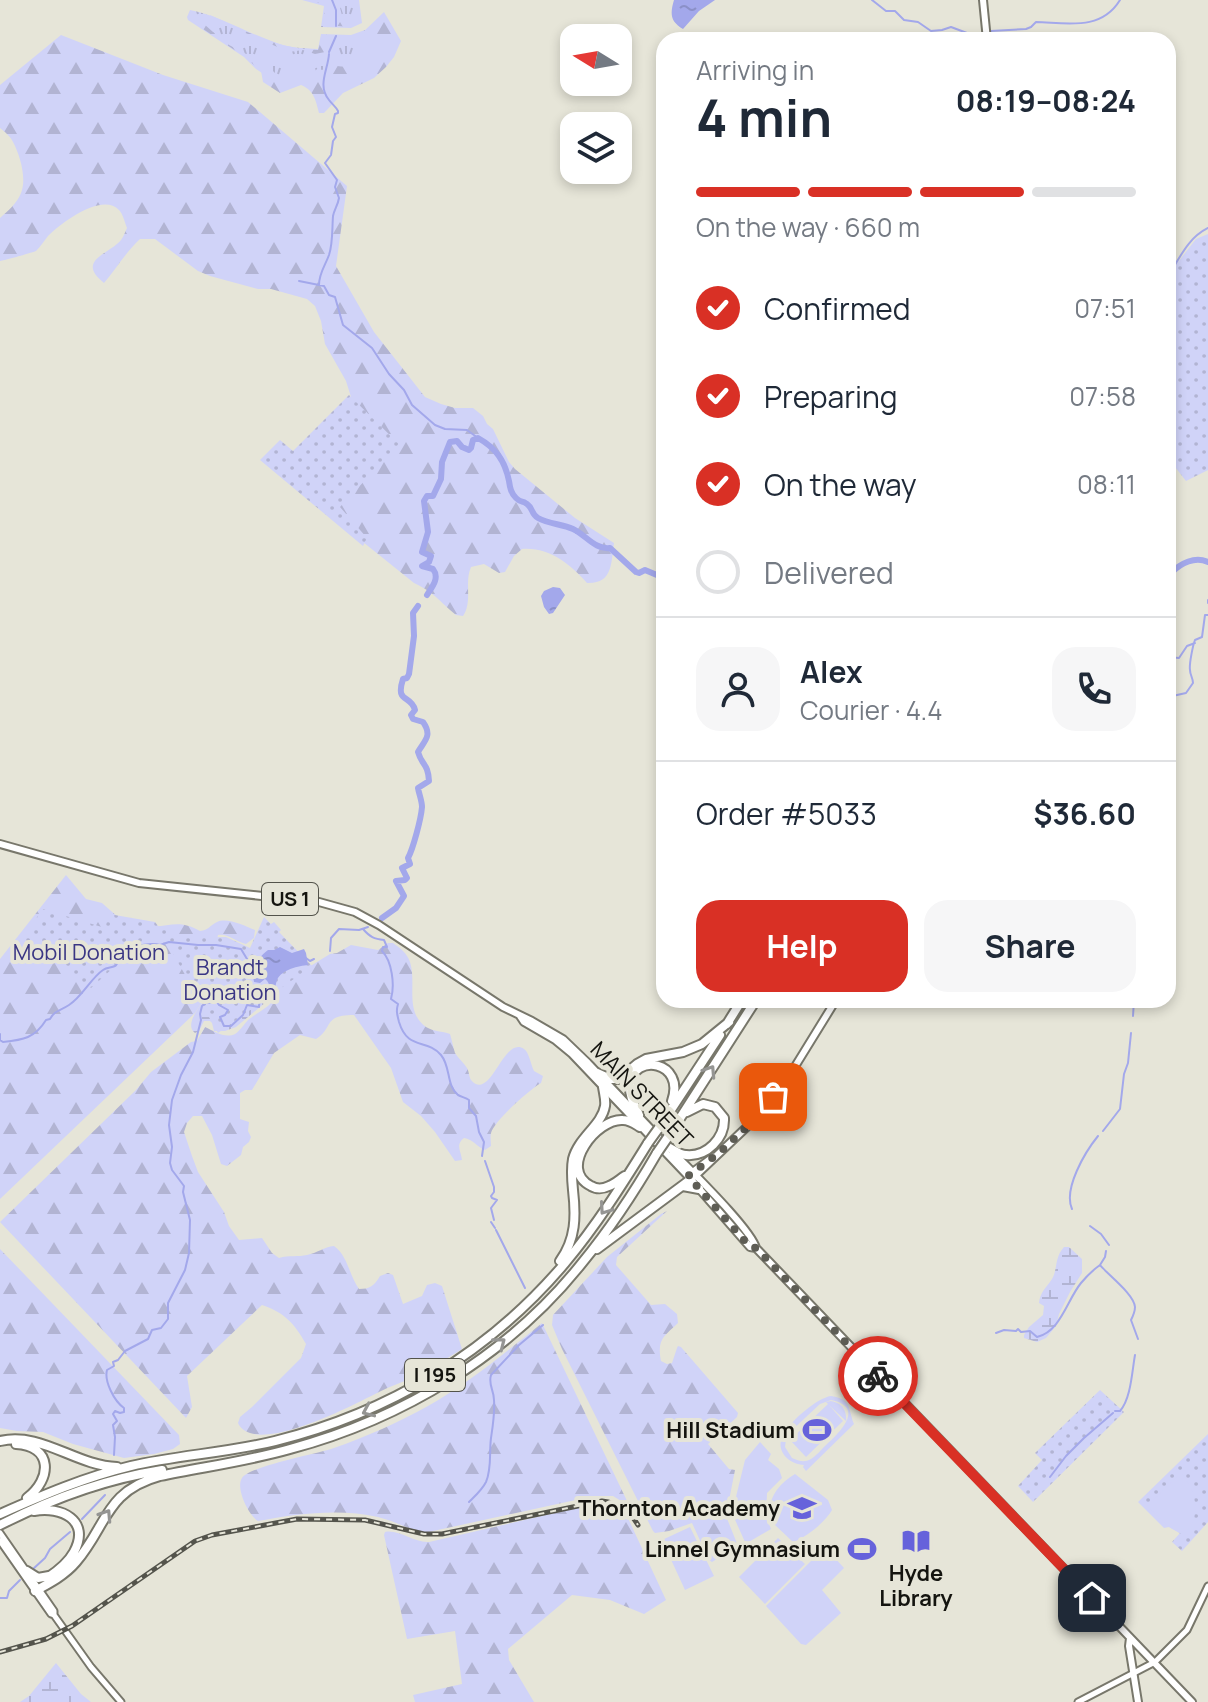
<!DOCTYPE html>
<meta charset="utf-8">
<style>
:root{--surface:#fff;--page:#f6f6f7;--text:#1f2937;--muted:#747a83;--line:#e0e1e3;--accent:#d93025}
body{margin:0;font-family:Manrope,sans-serif;background:var(--page);color:var(--text);height:100vh;display:flex;flex-direction:column;font-size:30px;white-space:nowrap}
*{box-sizing:border-box;margin:0}
p{font-size:26px;color:var(--muted)}
.icon{flex:none;width:44px;height:44px;fill:none;stroke:currentColor;stroke-width:2;stroke-linecap:round;stroke-linejoin:round}
.map{position:relative;flex:1;overflow:hidden}
.panel{position:absolute;left:656px;top:32px;width:520px;height:976px;display:flex;flex-direction:column;background:var(--surface);border-radius:24px;box-shadow:0 4px 12px #0003}
.panel>*{flex:none}
.needle{width:52px;rotate:281deg}
.tools{position:absolute;left:560px;top:24px;display:grid;gap:16px}
.tools a{display:grid;place-items:center;width:72px;height:72px;border-radius:16px;background:var(--surface);box-shadow:0 4px 12px #0003;font-size:40px}
.pin{position:absolute;display:grid;place-items:center;width:68px;height:68px;color:#fff;margin:-34px;border-radius:16px;box-shadow:0 4px 12px #0006}
.courier{position:absolute;display:grid;place-items:center;width:80px;height:80px;margin:-40px;border:6px solid #d93025;border-radius:50%;background:#fff;color:#222;box-shadow:0 2px 10px #0007}
.summary em{font-style:normal;font-weight:700}
.summary div{display:flex;flex-direction:column-reverse}
.summary{display:flex;align-items:center;justify-content:space-between;height:136px;padding:0 40px}
h1{font-size:52px;font-weight:700;line-height:60px}
.bar{display:grid;grid-template-columns:repeat(4,1fr);gap:12px 8px;align-content:center;height:96px;padding:0 40px}
.bar i{height:10px;border-radius:6px;background:var(--line)}
.bar .current{background:var(--accent)}
.bar p{grid-column:span 4}
.line{display:flex;align-items:center;gap:20px;padding:0 40px;border-top:2px solid var(--line)}
.line div{flex:1}
.round{display:grid;place-items:center;flex:none;width:84px;height:84px;border-radius:24px;background:var(--page)}
ol{padding:0 40px;list-style:none}
li{display:flex;align-items:center;gap:24px;height:88px}
li p{margin-inline-start:auto}
li .icon{padding:8px;border-radius:50%;background:var(--accent);color:#fff;stroke-width:4}
li:last-child{color:var(--muted)}
li i{width:44px;height:44px;border:4px solid var(--line);border-radius:50%}
.cta{display:flex;gap:16px;margin-top:auto;padding:16px 40px}
.cta a{flex:1;height:92px;border-radius:24px;background:var(--accent);color:#fff;font-size:32px;font-weight:700;line-height:92px;text-align:center}
.cta a+a{background:var(--page);color:var(--text)}
.map>svg:first-child{display:block}
.grass{fill:url(#grass-tufts)}
.forest{fill:url(#forest-firs)}
.wetland{fill:url(#wetland-marsh)}
.park{fill:url(#park-dots)}
.pitch{fill:#d0d3f8;fill-rule:evenodd}
.water{fill:url(#water-ripples)}
.lines{fill:none;stroke-linecap:round;stroke-linejoin:round}
.stream{stroke:#a3a8eb;stroke-width:2}
.river{stroke:#a3a8eb;stroke-width:6}
.secondary-casing{stroke:#78776b;stroke-width:9}
.primary-casing{stroke:#78776b;stroke-width:10}
.motorway-casing{stroke:#78776b;stroke-width:12}
.secondary{stroke:#fff;stroke-width:5}
.primary{stroke:#fff;stroke-width:6}
.motorway{stroke:#fff;stroke-width:8}
.rail-casing{stroke:#54544c;stroke-width:5}
.rail{stroke:#e6e5d8;stroke-width:2;stroke-dasharray:6;stroke-linecap:butt}
.motorway-bridge-casing{stroke:#78776b;stroke-width:12;stroke-linecap:butt}
.motorway-bridge{stroke:#fff;stroke-width:8}
.oneway{stroke:#959593}
.done{stroke:#5e5d55;stroke-width:8;stroke-dasharray:0 14.4}
.route{stroke:#d93025;stroke-width:10}
.labels{text-anchor:middle;stroke-width:8;stroke-linejoin:round;paint-order:stroke}
.shield{fill:#e6e5d8;stroke:#53534b;stroke-width:2}
.shield-label{font-size:20px;font-weight:bold;fill:#14140f}
.park-label{font-size:22px;fill:#3a3684;stroke:#e6e5d8}
.street-label{font-size:22px;fill:#14140f;stroke:#e6e5d8}
.poi-label{font-size:22px;font-weight:bold;fill:#14140f;stroke:#e6e5d8;text-anchor:end}
</style>
<div class="map">
<svg width="1208" height="1702" viewBox="0 0 1208 1702">
<defs>
<pattern id="grass-tufts" width="24" height="20" patternUnits="userSpaceOnUse" patternTransform="scale(2)"><rect width="24" height="20" fill="#d0d3f8"/><path d="M3 7l-1-3M5 7V3M7 7l1-3M15 17l-1-3M17 17v-4M19 17l1-3" fill="none" stroke="#b2b4d3"/></pattern>
<pattern id="forest-firs" width="22" height="20" patternUnits="userSpaceOnUse" patternTransform="scale(2)"><rect width="22" height="20" fill="#d0d3f8"/><path d="M5 1l3.5 6h-7zM16 11l3.5 6h-7z" fill="#b2b4d3"/></pattern>
<pattern id="wetland-marsh" width="20" height="14" patternUnits="userSpaceOnUse" patternTransform="scale(2)"><rect width="20" height="14" fill="#d0d3f8"/><path d="M1 5h8M5 5V1M11 12h8M15 12V8" fill="none" stroke="#b2b4d3"/></pattern>
<pattern id="park-dots" width="8" height="8" patternUnits="userSpaceOnUse" patternTransform="scale(2)"><rect width="8" height="8" fill="#d0d3f8"/><path d="M2 2h.1M6 6h.1" fill="none" stroke="#b2b4d3" stroke-width="1.8" stroke-linecap="round"/></pattern>
<pattern id="water-ripples" width="26" height="14" patternUnits="userSpaceOnUse" patternTransform="scale(2)"><rect width="26" height="14" fill="#a3a8eb"/><path d="M2 4q2-2 4 0t4 0M15 11q2-2 4 0t4 0" fill="none" stroke="#8b90c8"/></pattern>
</defs>
<rect width="100%" height="100%" fill="#e6e5d8"/>
<path class="grass" d="M302,0H359L362,23L351,28L321,27L324,6Z
M190,10C220,16 245,32 274,42C287,48 303,48 318,49L321,34L351,35L365,30L370,32L377,62L305,84L265,75L256,69L244,57L188,20L187,17Z"/>
<path class="forest" d="M309,0H338L344,23L348,25L353,23L354,11L357,24L350,27L327,25L324,22L325,5Z
M384,12L401,41L394,57L386,67L374,78L343,93L324,113H319C316,101 314,90 301,85L280,93L263,82L261,71L245,57L188,19L191,15L195,16L213,32L225,38L229,45L250,56L260,68L269,67L278,76L292,78L297,80L308,78L318,68L322,70L331,65C342,68 382,69 370,44C368,40 364,37 362,33Z
M210,15C248,32 275,48 318,50L323,35L346,36L360,34L362,42L349,41L335,50L315,54L303,50L289,52L211,18Z
M61,35L163,75L248,102L347,186L336,266L374,332L425,397L441,404L455,408H473L483,416L487,424L493,429L509,462L515,469L575,518L614,543C611,563 613,584 587,583C570,564 549,547 522,549L514,556L505,572L499,573L484,564L471,567C464,583 473,601 463,616L456,615C440,602 434,592 414,583L297,489L356,413L346,381L325,344L321,321L315,306L307,299L271,289H258L210,276L198,271L155,239H140C126,252 116,269 104,283C75,260 110,254 121,240C124,236 125,232 127,228C125,223 123,214 119,210C102,192 61,223 48,236C44,241 40,247 36,251C34,252 3,261 0,261V218C8,211 17,203 21,193C27,179 20,155 13,142C11,137 5,132 0,128V85Z
M66,875L86,899L102,903L119,918C129,918 134,923 144,925C166,930 176,917 200,931C209,930 209,926 217,922C227,917 245,926 255,930L254,938L246,944C236,942 228,933 218,935L202,1002L195,1013L0,1199V959Z
M388,943H393C400,948 407,953 410,962C417,984 404,1011 426,1027C434,1032 442,1031 450,1034C452,1040 453,1047 455,1053C458,1058 464,1063 467,1068C469,1071 469,1077 471,1080C491,1103 503,1035 524,1049C529,1052 531,1065 534,1071L543,1076L541,1083C529,1090 494,1121 491,1133C490,1137 491,1142 491,1146L485,1150C477,1147 473,1139 464,1138C455,1145 461,1150 462,1160L455,1161L435,1132L421,1116L403,1102L391,1068L354,1015C322,1015 334,1028 316,1039L300,1035L274,1053L252,1090H245L240,1093V1119L249,1122L248,1131L251,1137L249,1142L243,1147L241,1155L227,1166L221,1164L212,1135L202,1116H193L187,1123L184,1132L192,1156L198,1172L224,1212L229,1226L239,1240L262,1238L272,1253L279,1258C289,1255 298,1257 307,1255C317,1253 324,1247 334,1246C348,1256 349,1275 359,1289C370,1289 374,1286 380,1276L388,1273L393,1275L403,1304L422,1296L427,1285L435,1283L442,1286L462,1349C446,1359 430,1369 413,1377C402,1383 390,1386 379,1392C355,1404 254,1458 238,1423L240,1417L252,1407L301,1358L306,1344C294,1323 285,1313 262,1305L187,1376L192,1407L186,1418L0,1222L136,1090L151,1072L191,1042L197,1041L205,1027C214,1031 225,1039 235,1034C240,1031 244,1024 248,1020C265,1007 275,1006 281,984L330,954L337,953L351,945L378,950Z
M667,1211L617,1257L616,1265L651,1305L665,1304L677,1314L678,1323C663,1337 657,1340 661,1361L667,1364L672,1363L677,1348L678,1346L681,1347L738,1413L737,1417L708,1444L729,1469L735,1470L726,1516L738,1546L712,1562L709,1560L692,1523L669,1531L655,1533L653,1531L562,1349L552,1325L553,1315L607,1257L661,1214Z
M0,1249L179,1435L180,1444L173,1449L154,1454L124,1458L73,1444L43,1432L17,1431L0,1428Z
M542,1323L628,1503L626,1504L613,1496H594L424,1533H420C406,1527 393,1521 378,1517C339,1508 296,1514 258,1521C249,1516 235,1488 242,1478C250,1466 317,1454 334,1448C366,1437 399,1422 428,1406C469,1383 506,1352 542,1323Z
M605,1507L616,1508L627,1516L666,1600L644,1614L610,1600L572,1595L508,1649L509,1660L534,1702H415L413,1695L462,1684L455,1631L407,1639L384,1535L385,1532C399,1529 414,1543 429,1542L577,1508Z"/>
<path class="wetland" d="M270,995L266,1002L236,1027L225,1031H214L212,1023L210,1021H204L199,1031L195,1033C185,1025 197,1011 202,1002Z
M1064,1247H1069L1082,1259V1273L1070,1292L1059,1314L1056,1326L1046,1338L1037,1342L1024,1338V1335L1029,1327L1043,1315L1044,1306L1039,1303C1040,1292 1046,1288 1052,1279C1058,1269 1054,1258 1064,1247Z
M56,1663L81,1694L91,1702H20L29,1696Z"/>
<path class="park" d="M1208,234V470L1186,481L1168,458V275L1196,239Z
M349,395L399,444L340,507L367,538L363,546L260,460L280,440L293,451Z
M43,909L105,928L109,914L155,922L158,926L182,938L226,937L250,948L264,917L271,924L274,922L281,930L279,932L312,966L218,1033L158,927L91,988L22,938Z
M1100,1390L1124,1412L1033,1502L1018,1486L1042,1460L1035,1453Z
M1208,1434V1522L1182,1551L1172,1542L1180,1533L1169,1527L1164,1528L1138,1502Z"/>
<path class="pitch" d="M831,1396C852,1399 848,1409 854,1424L806,1471L803,1467L804,1465C787,1464 774,1449 784,1433C792,1420 817,1398 831,1396ZM831,1400C867,1407 838,1434 825,1446C821,1450 816,1456 811,1459C804,1463 799,1461 792,1458L785,1447L786,1439L790,1432L820,1404Z
M831,1401C842,1403 847,1410 846,1421L829,1405L843,1421L806,1457L790,1440L828,1404L826,1402Z
M760,1442L771,1454L768,1460L779,1469L782,1478L767,1493L766,1517L771,1529L747,1543L745,1542L732,1513L745,1460Z
M1181,1473C1196,1491 1203,1517 1183,1535L1169,1527L1148,1507L1150,1503Z
M795,1474L828,1500L832,1510C825,1522 807,1537 793,1542L775,1525L769,1511C771,1494 780,1483 795,1474Z
M690,1527L714,1576L685,1590L662,1540Z
M778,1538L805,1564L765,1604L739,1577Z
M825,1547L844,1568L822,1590L841,1613L806,1645L801,1644L766,1606Z"/>
<path class="water" d="M674,0H715L699,11L683,29C670,21 670,14 674,0Z
M553,587L560,588L565,595L553,613L549,614L544,607L541,596L544,591Z
M280,947L292,953L304,949L306,953L308,965C299,966 282,969 277,980C275,986 275,994 272,1000L266,1002C269,995 273,985 265,979L260,983L254,982C251,969 258,957 268,950H274Z"/>
<g class="lines">
<path class="stream" d="M332,0L336,10V26
M872,0L886,11H895L904,20L918,22L931,31L942,30L951,27L967,33L981,34
M991,31L1026,29L1031,27L1036,22C1068,23 1101,31 1120,0
M329,52L336,36
M1168,273L1172,270C1182,253 1190,237 1208,228
M299,281L324,286L329,295L335,297L343,325L372,348L389,374L404,390L412,405L435,425L445,429L467,430L478,438
M319,285C319,273 325,266 329,255C333,243 332,229 333,216C334,210 338,205 339,198L335,187L337,180L325,163L331,155L333,141L336,137L332,127L335,114L338,113V111C336,107 332,104 329,100C317,85 328,70 329,54
M1208,600V603
M1168,657L1179,658L1187,646L1195,643
M1168,697L1186,693L1193,683C1193,678 1190,675 1190,670C1189,664 1193,645 1195,640L1202,637L1205,615H1208
M363,929C370,937 374,939 384,940L387,947H383L382,951C392,961 395,985 391,999L398,1004C396,1011 397,1014 399,1022C408,1051 426,1038 441,1055C451,1067 446,1085 458,1095C462,1097 466,1098 469,1100V1108L476,1116L479,1132L484,1142L482,1156
M330,951L331,938L339,929L359,930L368,927
M306,958L310,961L314,959
M876,1000H881
M1133,1016L1134,1000
M0,1034V1040L3,1042C23,1040 35,1038 46,1020L50,1019C55,1010 60,1011 69,1005C82,997 91,978 103,970C107,967 111,968 115,966C117,965 117,962 119,961C126,955 134,955 137,946C146,945 151,942 160,945L169,942L198,945H216L241,949L247,959L258,961
M1103,1131L1120,1109L1124,1074L1128,1063L1131,1033
M485,1161L494,1187V1192L491,1196L492,1198L497,1200L491,1208L494,1220
M1072,1209C1063,1189 1085,1152 1098,1136
M491,1222L495,1228
M1090,1226L1101,1234L1109,1245
M496,1230L525,1288
M1106,1251L1105,1257L1100,1265C1108,1275 1134,1294 1135,1307C1135,1312 1133,1316 1131,1320L1138,1339
M996,1333L1004,1330L1016,1331L1018,1329L1021,1332L1030,1331L1037,1337C1061,1331 1067,1300 1081,1283C1086,1277 1093,1270 1100,1265
M1115,1411H1120C1131,1399 1132,1371 1135,1355
M114,1455L115,1437L113,1425L117,1421L113,1414L115,1411L120,1413L124,1412V1408C114,1401 104,1381 107,1370L114,1366L113,1362L118,1360L125,1351L148,1339L152,1330L161,1328L168,1319V1303L185,1270L189,1253L190,1220L183,1192L184,1186L172,1170L170,1163L172,1147L169,1125L172,1100L181,1075L193,1052L201,1020L200,1014L202,1006L206,1003L217,1002L219,1005L228,1010L225,1015L220,1017L224,1026H231L243,1015L247,1005L259,1007L260,995L268,998
M1050,1477L1066,1456L1084,1438L1113,1413
M469,1502C475,1496 482,1490 486,1482C492,1468 489,1453 491,1438C493,1425 495,1413 494,1400C494,1390 488,1385 491,1375L519,1345L543,1325
M82,1519L105,1495
M33,1569L45,1558L50,1549L70,1532
M0,1598H7L9,1591L20,1580"/>
<path class="river" d="M1168,567L1171,573C1181,563 1195,556 1208,562
M427,595C432,587 440,578 433,569L422,566L429,562L431,556L422,552L428,532L424,501L427,496H433L441,479L442,462L450,442L457,441L462,447L469,450L471,448L473,440L478,438C496,448 505,461 509,481C510,488 511,493 516,498C522,504 521,499 527,504C533,508 531,514 538,518C549,524 562,524 573,529C586,535 595,550 610,548L636,572L639,573L645,570L664,578
M382,918L396,908L404,896L396,881L405,880L407,878L402,868L410,864L408,858C413,849 421,819 422,807C422,801 419,794 418,788L429,781C428,763 422,766 418,752C424,741 433,736 423,722L413,719L411,715L415,710C411,694 395,704 403,679L407,678L409,674L414,636L413,613L418,606"/>
<defs>
<path id="secondary" d="M0,1533L54,1611V1615
M0,1541L51,1614L54,1615L91,1667L121,1702
M1078,1702L1155,1662L1187,1630L1208,1586"/>
<path id="primary" d="M983,0L987,40
M0,844L139,883L319,902L355,912L379,925L503,1007L532,1021L563,1039L588,1063L665,1144
M520,1016L524,1022L555,1040L572,1054L688,1176L750,1247L756,1248L1192,1702
M673,1152C690,1170 751,1229 756,1248
M690,1174L713,1157
M694,1177L751,1123L769,1103L791,1073L836,1000
M1130,1638L1129,1646L1138,1702"/>
<path id="motorway" d="M727,1024L742,1000
M597,1073L610,1079H619L637,1064L646,1059L683,1052L702,1044L729,1022
M639,1115C635,1106 629,1096 630,1085C633,1052 686,1061 672,1101
M661,1125L720,1035
M668,1137L756,1000
M668,1147C674,1150 680,1155 686,1155C707,1157 725,1138 724,1118L715,1107L703,1104L687,1112
M625,1176C620,1179 615,1184 609,1186C603,1189 596,1189 591,1186C557,1169 597,1118 623,1120C630,1120 635,1124 640,1127
M683,1186L699,1189
M597,1249L690,1180
M560,1261C576,1239 576,1216 573,1190C572,1180 571,1169 573,1159C578,1138 602,1125 605,1106C606,1100 604,1094 603,1087
M0,1441C41,1431 76,1466 117,1467
M16,1444C53,1446 52,1479 27,1498
M34,1511C61,1506 91,1520 74,1552C68,1563 58,1571 47,1578
M0,1514C43,1495 85,1477 131,1466C178,1455 227,1453 275,1441C388,1413 489,1353 565,1263C596,1226 622,1185 648,1143
M0,1525C51,1499 105,1479 162,1470
M27,1571L38,1578L49,1576
M35,1591C50,1583 65,1575 76,1562C107,1526 105,1491 160,1476C203,1467 248,1461 290,1449C402,1419 509,1355 582,1263C610,1229 635,1191 657,1153"/>
</defs>
<use href="#secondary" class="secondary-casing"/>
<use href="#primary" class="primary-casing"/>
<use href="#motorway" class="motorway-casing"/>
<use href="#secondary" class="secondary"/>
<use href="#primary" class="primary"/>
<use href="#motorway" class="motorway"/>
<defs>
<path id="rail" d="M0,1652L46,1639L72,1626L195,1541L212,1535L297,1519L365,1520L424,1534H442L602,1501C619,1503 629,1510 638,1525"/>
</defs>
<use href="#rail" class="rail-casing"/>
<use href="#rail" class="rail"/>
<defs>
<path id="motorway-bridge" d="M648,1143L661,1125
M657,1153L668,1137"/>
</defs>
<use href="#motorway-bridge" class="motorway-bridge-casing"/>
<use href="#motorway-bridge" class="motorway-bridge"/>
</g>
<defs><path id="oneway-chevron" d="M-2-3.5L2.5 0L-2 3.5" fill="none" stroke-width="1.6" stroke-linecap="round" stroke-linejoin="round" transform="scale(2)"/></defs>
<g class="oneway">
<use href="#oneway-chevron" transform="translate(710 1071) rotate(-57)"/>
<use href="#oneway-chevron" transform="translate(605 1209) rotate(125)"/>
<use href="#oneway-chevron" transform="translate(500 1343) rotate(-38)"/>
<use href="#oneway-chevron" transform="translate(368 1411) rotate(156)"/>
<use href="#oneway-chevron" transform="translate(106 1515) rotate(-57)"/>
</g>
<g class="lines">
<path class="done" d="M773,1097L751,1123L719,1153L688,1176L750,1247L756,1248L878,1376"/>
<path class="route" d="M878,1376L1092,1598"/>
</g>
<defs>
<symbol id="stadium-bare" viewBox="-9 -9 18 18"><path d="M0-5a6.5 5 0 1 0 0 10a6.5 5 0 1 0 0-10ZM-3.5-1.8h7v3.6h-7Z" fill="#6662db" stroke="#e6e5d8" stroke-width="2.5" paint-order="stroke"/></symbol>
<symbol id="school-bare" viewBox="-9 -9 18 18"><path d="M0-5L7-2L0 1L-7-2ZM-4 1L0 2.5L4 1V4Q0 6-4 4Z" fill="#6662db" stroke="#e6e5d8" stroke-width="2.5" paint-order="stroke"/></symbol>
<symbol id="library-bare" viewBox="-9 -9 18 18"><path d="M-6-4Q-3-5.5-.7-3.5V5Q-3 3-6 4ZM6-4Q3-5.5 .7-3.5V5Q3 3 6 4Z" fill="#6662db" stroke="#e6e5d8" stroke-width="2.5" paint-order="stroke"/></symbol>
</defs>
<g fill-rule="evenodd">
<use href="#stadium-bare" x="797" y="1410" width="40" height="40"/>
<use href="#school-bare" x="782" y="1488" width="40" height="40"/>
<use href="#library-bare" x="896" y="1521" width="40" height="40"/>
<use href="#stadium-bare" x="842" y="1529" width="40" height="40"/>
</g>
<g class="labels">
<g class="shield">
<rect x="262" y="883" width="56" height="32" rx="6"/>
<rect x="405" y="1359" width="60" height="32" rx="6"/>
</g>
<g class="shield-label">
<text x="290" y="906">US 1</text>
<text x="435" y="1382">I 195</text>
</g>
<g class="park-label">
<text x="89" y="960">Mobil Donation</text>
<text x="230" y="975">Brandt<tspan x="230" dy="25">Donation</tspan></text>
</g>
<g class="street-label">
<text transform="translate(642 1094) rotate(46)" y="8">MAIN STREET</text>
</g>
<g class="poi-label">
<text x="795" y="1438">Hill Stadium</text>
<text x="780" y="1516">Thornton Academy</text>
<text x="840" y="1557">Linnel Gymnasium</text>
<text x="916" y="1581" text-anchor="middle">Hyde<tspan x="916" dy="25">Library</tspan></text>
</g>
</g>
</svg>
<div class="tools">
<a><svg class="needle" viewBox="-14 -14 28 28"><path d="M0-13l5 13h-10z" fill="#e53935"/><path d="M0 13l5-13h-10z" fill="#747a83"/></svg></a>
<a><svg class="icon" aria-label="layers" viewBox="0 0 24 24"><path d="M12 4l9 5-9 5-9-5zM3 14l9 5 9-5"/></svg></a>
</div>
<div class="pin" style="left:773px;top:1097px;background:#ea580c"><svg class="icon" aria-label="bag" viewBox="0 0 24 24"><path d="M5 8h14l-1 12H6zM9 8a3 3 0 0 1 6 0"/></svg></div>
<div class="pin" style="left:1092px;top:1598px;background:#1f2937"><svg class="icon" aria-label="home" viewBox="0 0 24 24"><path d="M3 11l9-7 9 7M6 9v11h12V9"/></svg></div>
<div class="courier" style="left:878px;top:1376px"><svg class="icon" aria-label="bike" viewBox="0 0 24 24"><circle cx="6" cy="16" r="4"/><circle cx="18" cy="16" r="4"/><path d="M6 16l4-8h5l3 8M10 8l3 8H6M13 5h3"/></svg></div>
<section class="panel">
<div class="summary"><div><h1>4 min</h1><p>Arriving in</p></div><em>08:19–08:24</em></div>
<div class="bar"><i class="current"></i><i class="current"></i><i class="current"></i><i></i><p>On the way · 660 m</p></div>
<ol>
<li><svg class="icon" aria-label="check" viewBox="0 0 24 24"><path d="M5 12l5 5 9-10"/></svg>Confirmed<p>07:51</p></li>
<li><svg class="icon" aria-label="check" viewBox="0 0 24 24"><path d="M5 12l5 5 9-10"/></svg>Preparing<p>07:58</p></li>
<li><svg class="icon" aria-label="check" viewBox="0 0 24 24"><path d="M5 12l5 5 9-10"/></svg>On the way<p>08:11</p></li>
<li><i></i>Delivered</li>
</ol>
<div class="line" style="height:144px"><a class="round"><svg class="icon" aria-label="person" viewBox="0 0 24 24"><circle cx="12" cy="8" r="4"/><path d="M4 21q1-7 8-7t8 7"/></svg></a><div><b>Alex</b><p>Courier · 4.4</p></div><a class="round"><svg class="icon" aria-label="phone" viewBox="0 0 24 24"><path d="M5 4h4l2 5-3 2q2 4 5 5l2-3 5 2v4C11 20 4 13 5 4z"/></svg></a></div>
<div class="line" style="height:104px"><div>Order #5033</div><b>$36.60</b></div>
<div class="cta"><a>Help</a><a>Share</a></div>
</section>
</div>
